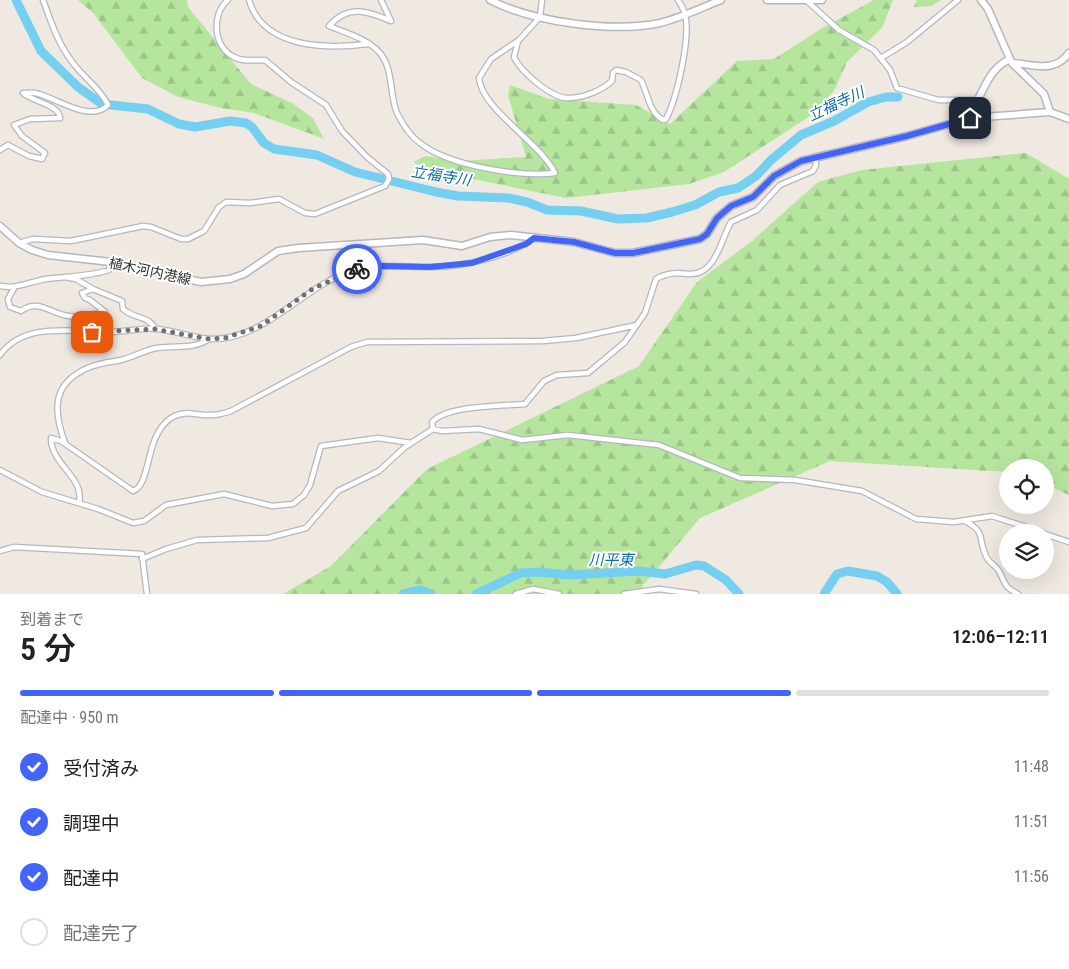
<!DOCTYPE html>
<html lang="ja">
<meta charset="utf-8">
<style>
:root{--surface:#fff;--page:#f2f2f2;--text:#222;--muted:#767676;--line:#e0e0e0;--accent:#4264fb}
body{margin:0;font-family:"Roboto Condensed","Noto Sans JP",sans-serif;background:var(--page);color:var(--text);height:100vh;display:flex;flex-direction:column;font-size:19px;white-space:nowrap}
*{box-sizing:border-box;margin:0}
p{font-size:16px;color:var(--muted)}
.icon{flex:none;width:28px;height:28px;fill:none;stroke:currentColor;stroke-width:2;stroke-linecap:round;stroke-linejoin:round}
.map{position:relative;height:594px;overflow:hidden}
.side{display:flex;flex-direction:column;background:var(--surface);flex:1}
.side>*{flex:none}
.controls{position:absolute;left:999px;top:459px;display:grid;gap:10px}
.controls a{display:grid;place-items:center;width:55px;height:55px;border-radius:50%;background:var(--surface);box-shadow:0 5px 20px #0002;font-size:25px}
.pin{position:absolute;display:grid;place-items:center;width:42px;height:42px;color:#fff;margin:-21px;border-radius:10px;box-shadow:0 2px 8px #0006}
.courier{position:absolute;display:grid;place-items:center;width:50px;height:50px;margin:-25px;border:4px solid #4264fb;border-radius:50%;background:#fff;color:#222;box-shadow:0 1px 6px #0007}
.head em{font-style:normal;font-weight:600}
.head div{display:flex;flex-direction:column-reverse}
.head{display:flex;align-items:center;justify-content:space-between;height:85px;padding:0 20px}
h1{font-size:32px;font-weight:600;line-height:38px}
.bar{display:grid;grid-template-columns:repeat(4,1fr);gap:8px 5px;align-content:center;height:60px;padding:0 20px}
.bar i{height:6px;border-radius:4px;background:var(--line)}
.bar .selected{background:var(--accent)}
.bar p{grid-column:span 4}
ol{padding:0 20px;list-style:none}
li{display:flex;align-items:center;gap:15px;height:55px}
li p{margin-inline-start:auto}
li .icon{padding:5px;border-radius:50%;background:var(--accent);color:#fff;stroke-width:4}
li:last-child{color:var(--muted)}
li i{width:28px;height:28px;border:2px solid var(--line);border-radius:50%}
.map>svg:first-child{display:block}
.forest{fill:url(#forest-firs)}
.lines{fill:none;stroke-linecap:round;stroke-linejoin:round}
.river{stroke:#75cff0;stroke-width:9}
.street-casing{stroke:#b4b7c1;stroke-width:7}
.secondary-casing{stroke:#b4b7c1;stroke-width:9}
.street{stroke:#fff;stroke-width:4.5}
.secondary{stroke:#fff;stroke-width:6}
.done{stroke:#726f6d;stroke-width:5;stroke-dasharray:0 9}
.route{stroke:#4264fb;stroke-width:6}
.labels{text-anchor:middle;stroke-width:4;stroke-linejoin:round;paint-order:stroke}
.street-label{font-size:14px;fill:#2e2e2e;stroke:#fff}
.water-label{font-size:15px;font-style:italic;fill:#0d6fa3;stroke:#fff}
</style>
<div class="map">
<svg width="1069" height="594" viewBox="0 0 1069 594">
<defs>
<pattern id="forest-firs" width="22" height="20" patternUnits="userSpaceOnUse" patternTransform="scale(1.25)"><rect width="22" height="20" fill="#b6e59e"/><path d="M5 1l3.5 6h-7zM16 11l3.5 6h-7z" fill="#9dc588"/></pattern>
</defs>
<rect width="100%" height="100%" fill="#efe9e1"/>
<path class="forest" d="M78,0H187L188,7L251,84L292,103L313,118L324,139L254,113L221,108L178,97L142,78L94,14Z
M874,0H893L882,28L847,62L834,91L810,116L724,172L689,184L566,198L429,170L413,162L426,156L458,161L526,157L508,95L510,85L549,99L636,105L670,124L737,61L774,59L824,27Z
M917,0H941L931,6L914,7Z
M1026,153L1069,179V495L1045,484V468H1008L1007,472L830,461L700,518L636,594H283L331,566L427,469L639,366L697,282L752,241L818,182L862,170Z"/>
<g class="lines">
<path class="river" d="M16,0L41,51L78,87L102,104L148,109L179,124L195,127L230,121L246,123L252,127L264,143L274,149L317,155L355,172L436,192L458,196L508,198L527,202L547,210L581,211L618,219L647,218L672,212L695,205L719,192L738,188L756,176L771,160L801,135L834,121L868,102L886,97H898
M403,594L420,590L430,594
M476,594L521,573L538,572L571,575L639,571L665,574L696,565L704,566L726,580L739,594
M824,594L837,574L848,571L877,576L887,582L897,594"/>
<defs>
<path id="street" d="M249,0C263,49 327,49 368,44
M381,0L391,21C368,11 348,4 329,26C346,33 366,38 379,52C394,68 389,94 397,113C402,123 410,136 420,143C449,166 519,177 555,173C539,141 482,110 479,78L491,59L519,40L540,17L542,0
M807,1L839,30L874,50L890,70L897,88L938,100H977
M518,41L514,57C521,72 551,98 568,98C583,98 601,91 612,81L613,73L616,70L626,72L641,80C648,94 649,112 663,120L666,119C677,98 691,37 685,14C684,9 681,5 678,0
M881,58L907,42L958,0
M0,150L8,145L29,156L42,159L45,153L22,136L14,125L30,119L60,118C60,105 31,101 23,93C28,93 34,92 39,94C57,99 91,123 108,105C101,89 83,77 73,63C58,44 51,22 43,0
M19,243L33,239L71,241L143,226L151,227L181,239H188L204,231L219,207L226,202L250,203L279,199L305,213L315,214L385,186L389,179L388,174L367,157L342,131L326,105L291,82L265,60C255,60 242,62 234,57C213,47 211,14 228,0
M0,286C17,289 29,282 46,279C68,276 88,277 109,270L111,262
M14,288L8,299L10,307L21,311C38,298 51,314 69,316C82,318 92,315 104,311L90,300L85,298L82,293L93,289L76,279L65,277
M93,289L122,301L123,309C134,319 150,316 155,329
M0,355C24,321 73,332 109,332C126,332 142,327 158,329C176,331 193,338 210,339C267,341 303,284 355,270C380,263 405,267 430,267C462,267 508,257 534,238
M433,429L432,422C448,405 502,406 525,404L544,381L557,375L588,373L625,342L645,313L656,279C668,272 678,273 691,274C716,274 721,239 731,222L757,210L780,185L813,171L816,165L815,157
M65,443C52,408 53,382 90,367C100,363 111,362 121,360C133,357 145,350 157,348C176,345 193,350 209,339
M0,470L42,492L98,509L133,523L144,521L166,505L224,494L272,506L293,504L304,495L310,485L321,446L378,438L411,443
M79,503C85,477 51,465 51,438L61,441L133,491C152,484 144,436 171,418C185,409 197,416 212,415C219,415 225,413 231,411L351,347L367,342L543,341L576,338L637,325
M965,521C987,533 977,537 986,556C988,562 996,566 999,571C1006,584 1003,586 1018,594
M1045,534L1069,542
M0,551L14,547L142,554L147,594
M142,559L166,549L197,540L268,538L306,528L338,491L379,471L405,447L433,429L442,431L479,429L522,440L568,435L659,445L740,478L795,480L862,491L916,519L954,522L992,516L1042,532
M516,594L533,589L559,594
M624,594L659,589L696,594"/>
<path id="secondary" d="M490,0C533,22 612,33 660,23C680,18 701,8 721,0
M767,0H822
M981,0L988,9L1010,59
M1012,63L1044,94L1050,112
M970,118C970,109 974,106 978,99C987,83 991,68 1010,59L1012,63C1033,64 1054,74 1069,53
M0,226L19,243L32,250L48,255L111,262L201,282L230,279L244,274L278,251L298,248L423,240L462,246L490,237L511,235L574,242L615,253H633L700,239L707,234L717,218L731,206L753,197L774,176L801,161L907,136L970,118L1050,112L1069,119"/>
</defs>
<use href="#street" class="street-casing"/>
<use href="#secondary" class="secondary-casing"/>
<use href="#street" class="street"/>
<use href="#secondary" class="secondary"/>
</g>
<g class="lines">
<path class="done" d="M92,332L155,329L209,339L225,338L261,326L314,288L357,269"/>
<path class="route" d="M357,269L383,266L430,267L472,263L526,244L534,238L574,242L615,253H633L700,239L707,234L717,218L731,206L753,197L774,176L801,161L907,136L970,118"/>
</g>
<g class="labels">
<g class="street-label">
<text transform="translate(150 271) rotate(12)" y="5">植木河内港線</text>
</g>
<g class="water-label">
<text transform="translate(836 104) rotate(-25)" y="5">立福寺川</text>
<text transform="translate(441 176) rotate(9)" y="5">立福寺川</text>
<text x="611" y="565">川平東</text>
</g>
</g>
</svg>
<div class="controls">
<a><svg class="icon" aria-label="locate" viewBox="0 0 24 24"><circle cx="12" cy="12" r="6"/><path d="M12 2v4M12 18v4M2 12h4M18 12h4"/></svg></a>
<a><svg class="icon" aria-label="layers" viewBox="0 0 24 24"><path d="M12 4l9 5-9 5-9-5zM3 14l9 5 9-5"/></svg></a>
</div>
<div class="pin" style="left:92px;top:332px;background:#ea580c"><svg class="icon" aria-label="bag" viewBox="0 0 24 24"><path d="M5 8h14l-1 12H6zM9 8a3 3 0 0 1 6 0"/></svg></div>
<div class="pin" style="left:970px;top:118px;background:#1f2937"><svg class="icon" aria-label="home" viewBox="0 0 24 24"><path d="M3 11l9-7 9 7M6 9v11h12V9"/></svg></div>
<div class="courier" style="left:357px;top:269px"><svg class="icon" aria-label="bike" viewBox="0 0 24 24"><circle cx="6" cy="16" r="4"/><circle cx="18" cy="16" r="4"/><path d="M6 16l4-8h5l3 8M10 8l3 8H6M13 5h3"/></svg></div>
</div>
<section class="side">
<div class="head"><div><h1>5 分</h1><p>到着まで</p></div><em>12:06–12:11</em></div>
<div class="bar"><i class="selected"></i><i class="selected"></i><i class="selected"></i><i></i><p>配達中 · 950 m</p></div>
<ol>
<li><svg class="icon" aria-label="check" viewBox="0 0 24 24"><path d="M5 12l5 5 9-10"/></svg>受付済み<p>11:48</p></li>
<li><svg class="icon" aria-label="check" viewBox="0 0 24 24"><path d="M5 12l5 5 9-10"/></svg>調理中<p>11:51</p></li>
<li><svg class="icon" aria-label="check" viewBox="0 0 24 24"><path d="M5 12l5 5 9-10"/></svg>配達中<p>11:56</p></li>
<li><i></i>配達完了</li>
</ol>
</section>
